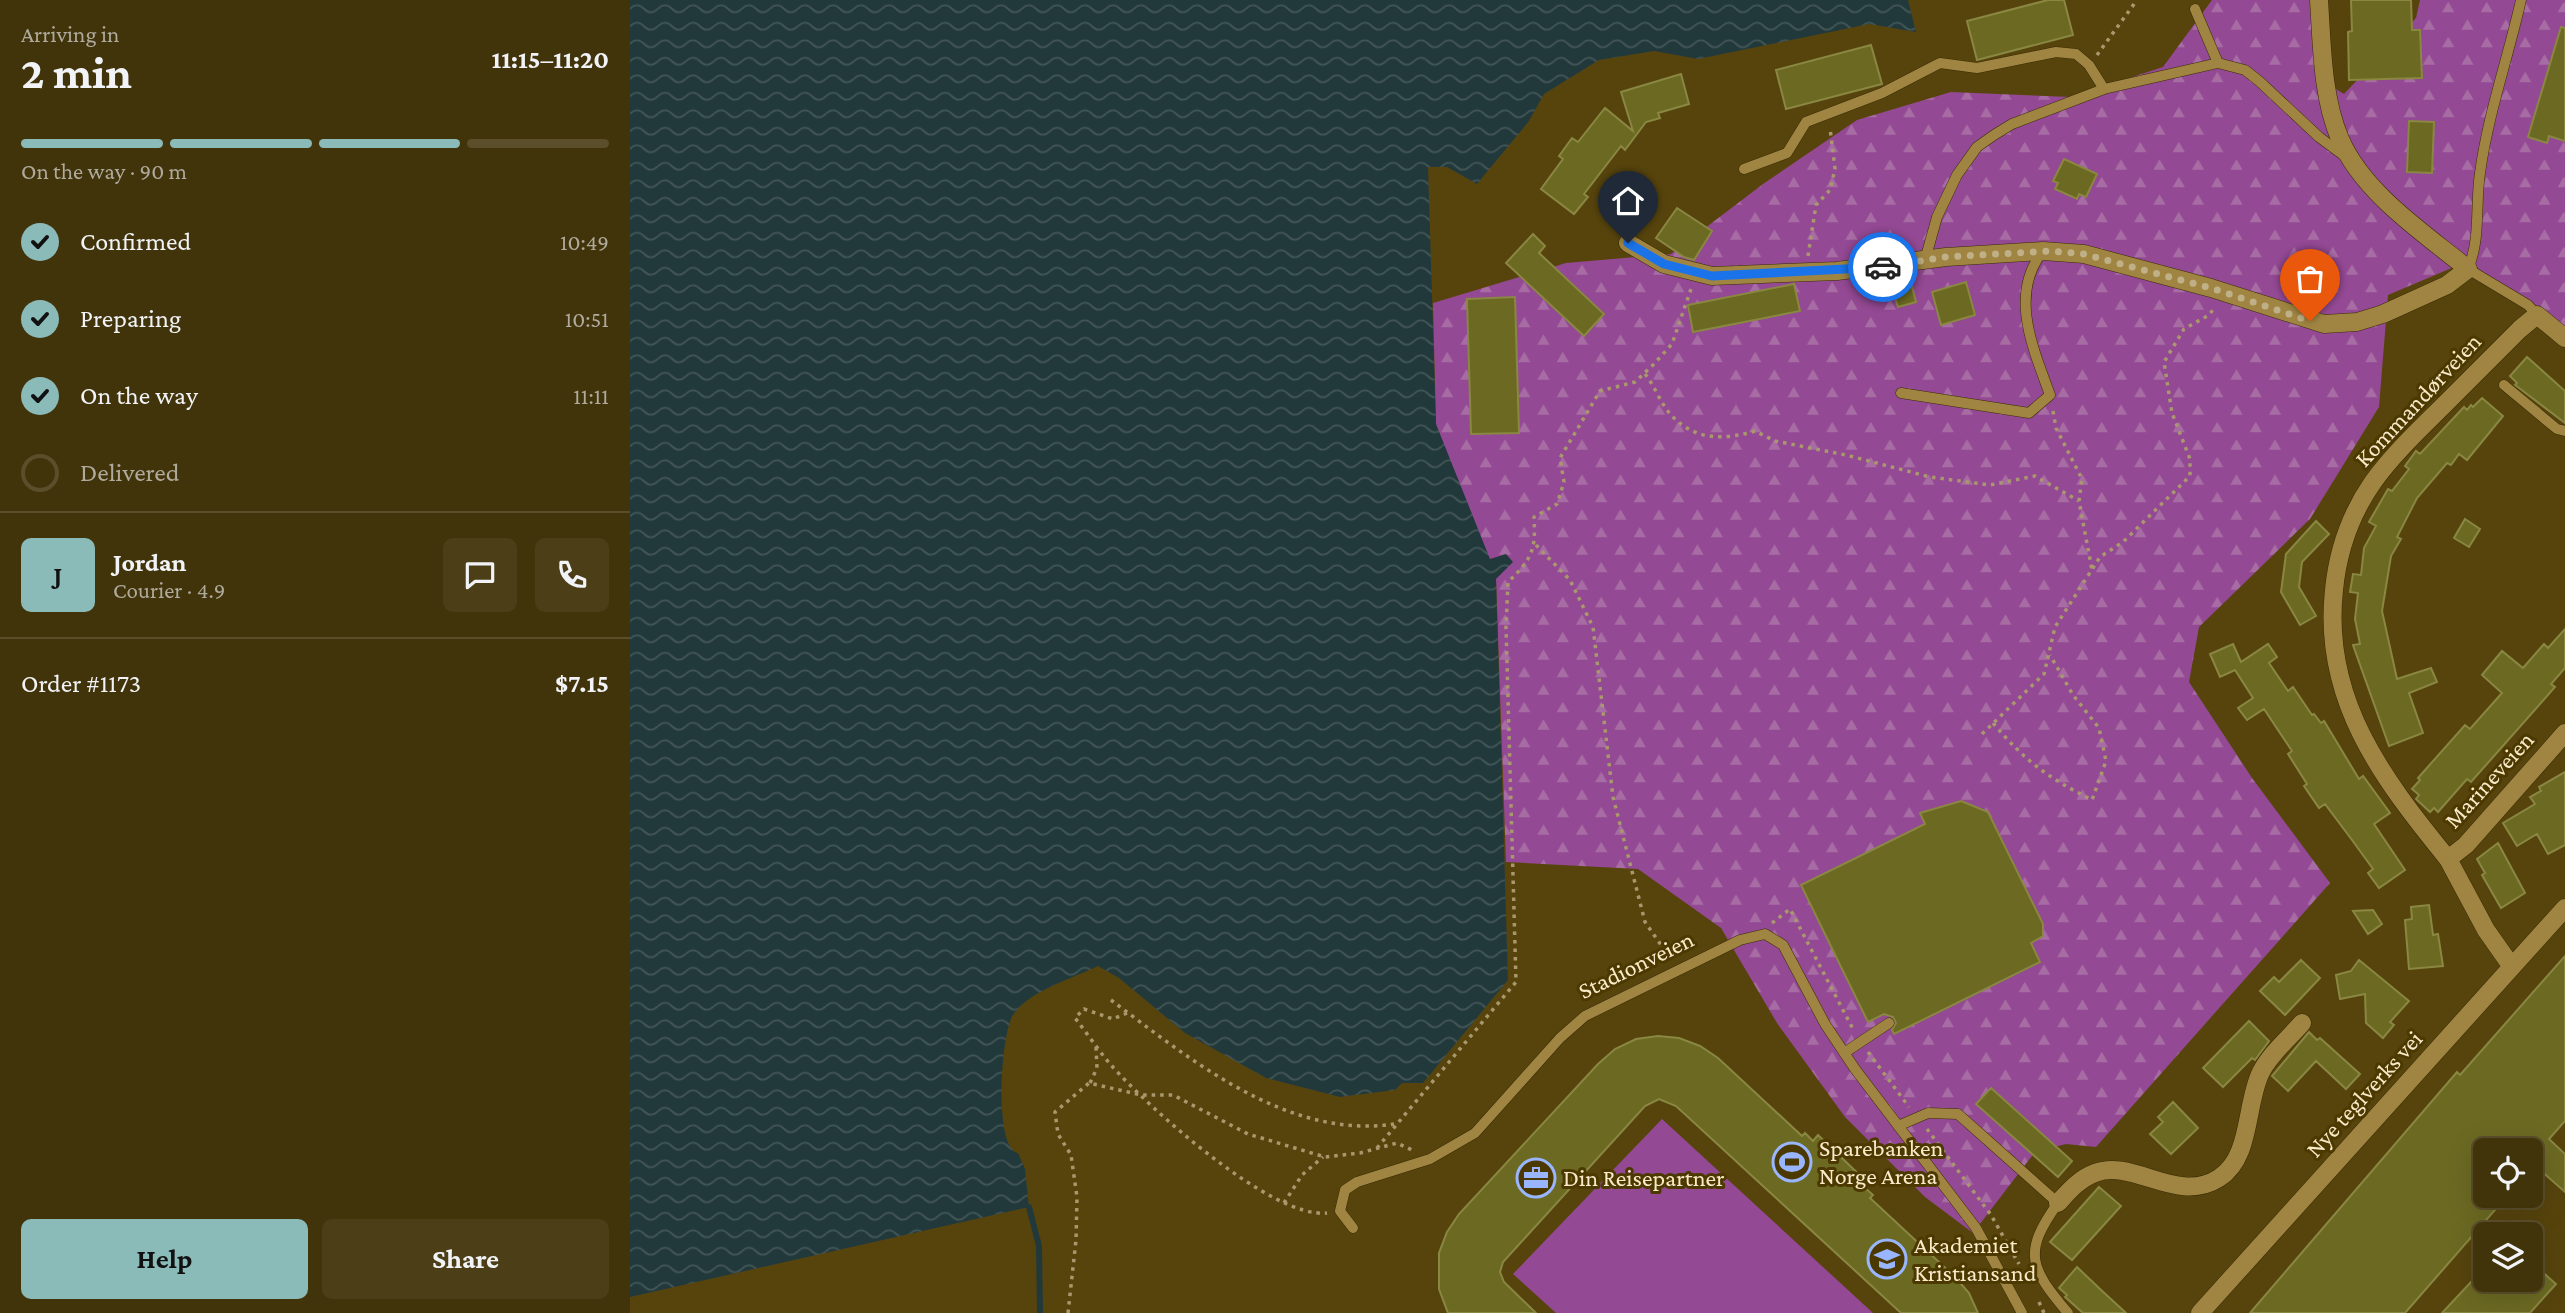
<!DOCTYPE html>
<meta charset="utf-8">
<style>
:root{--surface:#41330a;--page:#4c3f18;--text:#f1f3f6;--muted:#aeaa9c;--line:#5a4e2b;--accent:#8bbbb9}
body{margin:0;font-family:"Crimson Pro",serif;background:var(--page);color:var(--text);height:100vh;display:flex;flex-direction:column;font-size:26px;white-space:nowrap}
*{box-sizing:border-box;margin:0}
p{font-size:23px;color:var(--muted)}
.icon{flex:none;width:38px;height:38px;fill:none;stroke:currentColor;stroke-width:2;stroke-linecap:round;stroke-linejoin:round}
.map{position:relative;flex:1;overflow:hidden}
.drawer{display:flex;flex-direction:column;background:var(--surface);width:630px}
.drawer>*{flex:none}
.controls{position:absolute;left:1843px;top:1138px;display:grid;gap:14px}
.controls a{display:grid;place-items:center;width:70px;height:70px;border-radius:10px;background:var(--surface);box-shadow:0 7px 28px #0002,0 0 0 2px var(--line);font-size:35px}
.pin{position:absolute;display:grid;place-items:center;width:60px;height:60px;color:#fff;margin:-72px -30px;border-radius:50% 50% 50% 0;rotate:-45deg;box-shadow:0 0 7px #0007}
.pin .icon{rotate:45deg}
.courier{position:absolute;display:grid;place-items:center;width:70px;height:70px;margin:-35px;border:5px solid #1a73e8;border-radius:50%;background:#fff;color:#222;box-shadow:0 2px 9px #0007}
.overview em{font-style:normal;font-weight:700}
.overview div{display:flex;flex-direction:column-reverse}
.overview{display:flex;align-items:center;justify-content:space-between;height:119px;padding:0 21px}
h1{font-size:46px;font-weight:700;line-height:52px}
.bar{display:grid;grid-template-columns:repeat(4,1fr);gap:10px 7px;align-content:center;height:84px;padding:0 21px}
.bar i{height:9px;border-radius:5px;background:var(--line)}
.bar .active{background:var(--accent)}
.bar p{grid-column:span 4}
.line{display:flex;align-items:center;gap:18px;padding:0 21px;border-top:2px solid var(--line)}
.line div{flex:1}
.round{display:grid;place-items:center;flex:none;width:74px;height:74px;border-radius:10px;background:var(--page)}
ol{padding:0 21px;list-style:none}
li{display:flex;align-items:center;gap:21px;height:77px}
li p{margin-inline-start:auto}
li .icon{padding:7px;border-radius:50%;background:var(--accent);color:#111;stroke-width:4}
li:last-child{color:var(--muted)}
li i{width:38px;height:38px;border:4px solid var(--line);border-radius:50%}
.button{display:flex;gap:14px;margin-top:auto;padding:14px 21px}
.button a{flex:1;height:80px;border-radius:10px;background:var(--accent);color:#111;font-size:28px;font-weight:700;line-height:80px;text-align:center}
.button a+a{background:var(--page);color:var(--text)}
main{display:flex;flex:1;min-height:0}
.map>svg:first-child{display:block}
.forest{fill:url(#forest-firs)}
.garden{fill:#934993}
.water{fill:url(#water-waves)}
.lines{fill:none;stroke-linecap:round;stroke-linejoin:round}
.stream{stroke:#22393c;stroke-width:6}
.building{fill:#6b6922;stroke:#898741;stroke-width:2}
.lane-casing{stroke:#382b05;stroke-width:11}
.street-casing{stroke:#382b05;stroke-width:19}
.path{stroke:#a9986d;stroke-width:3.5;stroke-dasharray:3.5 5;stroke-linecap:butt}
.lane{stroke:#a08542;stroke-width:10}
.street{stroke:#a08542;stroke-width:18}
.done{stroke:#c0b087;stroke-width:7;stroke-dasharray:0 12.6}
.route{stroke:#1a73e8;stroke-width:9}
.labels{text-anchor:middle;stroke-width:6;stroke-linejoin:round;paint-order:stroke}
.street-label{font-size:24px;fill:#f9eac9;stroke:#4c3900}
.poi-label{font-size:24px;fill:#f9eac9;stroke:#4c3900;text-anchor:start}
</style>
<main>
<section class="drawer">
<div class="overview"><div><h1>2 min</h1><p>Arriving in</p></div><em>11:15–11:20</em></div>
<div class="bar"><i class="active"></i><i class="active"></i><i class="active"></i><i></i><p>On the way · 90 m</p></div>
<ol>
<li><svg class="icon" aria-label="check" viewBox="0 0 24 24"><path d="M5 12l5 5 9-10"/></svg>Confirmed<p>10:49</p></li>
<li><svg class="icon" aria-label="check" viewBox="0 0 24 24"><path d="M5 12l5 5 9-10"/></svg>Preparing<p>10:51</p></li>
<li><svg class="icon" aria-label="check" viewBox="0 0 24 24"><path d="M5 12l5 5 9-10"/></svg>On the way<p>11:11</p></li>
<li><i></i>Delivered</li>
</ol>
<div class="line" style="height:126px"><b class="round" style="background:var(--accent);color:#111">J</b><div><b>Jordan</b><p>Courier · 4.9</p></div><a class="round"><svg class="icon" aria-label="chat" viewBox="0 0 24 24"><path d="M4 5h16v11H9l-5 4z"/></svg></a><a class="round"><svg class="icon" aria-label="phone" viewBox="0 0 24 24"><path d="M5 4h4l2 5-3 2q2 4 5 5l2-3 5 2v4C11 20 4 13 5 4z"/></svg></a></div>
<div class="line" style="height:91px"><div>Order #1173</div><b>$7.15</b></div>
<div class="button"><a>Help</a><a>Share</a></div>
</section>
<div class="map">
<svg width="1935" height="1313" viewBox="0 0 1935 1313">
<defs>
<pattern id="forest-firs" width="22" height="20" patternUnits="userSpaceOnUse" patternTransform="scale(1.75)"><rect width="22" height="20" fill="#934993"/><path d="M5 1l3.5 6h-7zM16 11l3.5 6h-7z" fill="#a86ca5"/></pattern>
<pattern id="water-waves" width="16" height="10" patternUnits="userSpaceOnUse" patternTransform="scale(1.75)"><rect width="16" height="10" fill="#22393c"/><path d="M0 5q4-4 8 0t8 0" fill="none" stroke="#435657"/></pattern>
</defs>
<rect width="100%" height="100%" fill="#57440d"/>
<path class="forest" d="M1582,0H1688V78L1714,94L1786,18L1790,0H1935V334L1831,264L1758,295L1749,407L1680,519L1569,627L1559,682L1622,778L1700,883L1466,1147L1436,1144L1405,1152L1343,1233L1295,1197L1215,1117L1147,1023L1091,928L1008,869L876,862L866,579L806,425L803,303L936,263L1041,254L1133,184L1227,120L1321,92L1441,97L1533,67Z"/>
<path class="garden" d="M1032,1119L1243,1313H926L883,1274Z"/>
<path class="water" d="M0,0H1278L1286,32L1239,24L1068,59L1024,51L969,60L914,94L899,121L847,184L817,167H798L806,424L860,559L876,554L883,562L866,579L878,980L793,1083H772L765,1090L710,1097L636,1078L555,1033L489,978L468,966C442,979 400,990 383,1015C371,1033 363,1148 388,1153L395,1169L399,1207L0,1297Z"/>
<g class="lines">
<path class="stream" d="M399,1207L409,1246L410,1313"/>
</g>
<path class="building" d="M1418,0H1434L1443,35L1347,60L1337,21Z
M1721,0H1781L1782,30H1790L1792,78L1719,80L1718,32L1722,31Z
M1931,27L1935,28V141L1919,136L1917,143L1898,137Z
M1241,45L1252,84L1156,109L1146,70Z
M1051,74L1059,104L1028,113L1030,118L1016,122L995,150L991,146L954,194L958,197L944,214L911,189L933,159L929,156L942,138L948,142L975,108L1003,131L991,92Z
M1779,121L1804,122L1802,173L1777,172Z
M1434,159L1467,174L1456,197L1449,194L1447,199L1425,189L1428,183L1423,181Z
M1047,208L1082,231L1064,260L1054,257L1026,238Z
M903,234L915,246L909,253L974,314L954,336L876,263Z
M1278,273L1286,302L1268,307L1259,279Z
M1336,282L1345,315L1311,325L1302,292Z
M1164,284L1170,311L1063,332L1058,305Z
M885,297L889,433L841,434L837,299Z
M1897,357L1935,391V423L1885,385L1887,383L1880,376Z
M1852,398L1873,416L1837,460L1829,454L1821,465L1817,463L1787,498L1767,537L1771,539L1761,556L1752,611L1767,679L1801,668L1807,682L1779,693L1793,733L1759,746L1723,645L1730,644L1725,619L1728,593L1720,592L1723,574L1731,575L1734,548L1746,526L1739,522L1758,489L1762,491L1779,469L1775,466L1786,451L1790,454L1834,407L1837,410L1841,405L1843,407Z
M1835,519L1850,529L1839,547L1824,538Z
M1686,521L1699,534L1672,562L1669,587L1686,616L1670,625L1651,592L1656,554Z
M1935,629V668L1921,684L1925,687L1841,782L1837,779L1808,812L1804,808L1800,812L1786,799L1789,795L1782,789L1790,780L1788,778L1835,725L1840,729L1872,693L1852,675L1872,651L1893,668L1914,644L1918,648Z
M1603,644L1611,662L1638,644L1647,657L1639,663L1658,691L1663,687L1682,715L1684,714L1691,723L1694,721L1729,779L1733,776L1760,813L1744,824L1775,870L1749,888L1738,873L1743,869L1722,840L1695,804L1689,808L1674,786L1677,784L1658,754L1662,751L1634,709L1617,720L1608,708L1623,698L1605,670L1590,677L1580,654Z
M1935,772V845L1918,854L1907,834L1887,846L1873,823L1905,804L1900,797L1911,791L1909,787Z
M1331,801L1358,812L1413,924V936L1401,943L1410,962L1264,1034L1262,1030L1266,1023L1263,1017L1254,1014L1238,1022L1171,885L1295,824L1290,813Z
M1868,843L1895,893L1871,908L1852,875L1855,873L1847,859Z
M1799,905L1803,935L1808,934L1813,966L1779,969L1775,920L1782,919L1781,907Z
M1743,910L1752,924L1738,934L1723,911Z
M1935,956V1121L1919,1139L1935,1154V1192L1900,1161V1150H1855V1195H1878L1775,1313H1620L1827,1072L1830,1075Z
M1671,960L1690,978L1655,1015L1630,991L1644,977L1649,982Z
M1729,960L1779,1001L1760,1022L1764,1025L1753,1038L1736,1023L1735,994L1710,999L1706,975L1721,971Z
M1619,1021L1639,1041L1625,1060L1622,1058L1593,1087L1573,1068Z
M1679,1032L1687,1040L1690,1038L1730,1074L1716,1089L1686,1061L1658,1091L1642,1076Z
M1028,1036L1049,1038L1070,1046L1088,1058L1172,1136L1175,1133L1183,1141L1188,1135L1239,1184L1235,1188L1243,1195L1240,1198L1325,1277L1339,1293L1348,1313H1271L1046,1106L1029,1099L1015,1106L873,1262L870,1272L874,1282L906,1313H818L809,1289V1253L817,1232L829,1214L968,1064L985,1049L1006,1039Z
M1361,1088L1442,1161L1428,1177L1346,1104Z
M1543,1102L1568,1128L1541,1154L1520,1134L1533,1122L1528,1117Z
M1469,1187L1491,1206L1442,1260L1420,1242Z
M1900,1261L1926,1284L1900,1313H1812L1855,1267V1279H1900Z
M1447,1267L1470,1289L1496,1313H1453L1435,1297L1437,1295L1429,1288Z"/>
<g class="lines">
<defs>
<path id="lane" d="M1891,0C1878,58 1858,114 1850,173C1845,206 1851,238 1838,269L1898,305L1907,315
M1565,9L1588,63
M1114,169L1157,153L1176,122L1252,93L1310,63L1347,68L1426,52L1446,54L1459,65L1474,89
M1295,260L1307,217L1327,175L1347,147L1364,135L1382,124L1474,89L1588,63L1615,70L1629,81L1689,137L1716,157
M1874,385L1927,429L1935,431
M1271,393L1399,413L1420,395C1404,350 1378,295 1413,251
M1214,1053L1259,1023
M1268,1126L1298,1113L1328,1114L1428,1203C1392,1253 1400,1268 1438,1313
M723,1228L710,1211L715,1190L727,1182L800,1159L845,1133L930,1038L955,1016L1110,940L1135,934L1153,945L1195,1024L1225,1069L1346,1228L1392,1313"/>
<path id="street" d="M998,243L1034,264L1082,276L1207,271L1316,257L1413,251L1454,254L1581,288L1694,324L1727,322L1753,314L1817,285L1838,269C1794,233 1733,193 1710,139C1692,97 1692,45 1689,0
M1818,859C1752,778 1692,699 1704,590C1708,549 1720,515 1743,482C1764,453 1790,429 1815,404C1840,379 1865,354 1890,329L1907,315L1935,338
M1882,967L1856,930L1818,859L1836,845L1935,733
M1428,1203C1439,1191 1449,1179 1465,1173C1503,1158 1547,1205 1589,1178C1622,1157 1615,1104 1631,1072C1640,1054 1659,1038 1672,1023
M1570,1313L1935,908"/>
</defs>
<use href="#lane" class="lane-casing"/>
<use href="#street" class="street-casing"/>
<path class="path" d="M1467,55L1507,0
M1178,256L1186,205L1200,190L1205,169L1200,128
M1015,374C1025,386 1031,405 1042,416C1066,441 1094,440 1125,431L1145,441L1216,455L1300,477L1360,485L1405,476L1449,501
M1423,411L1426,428L1452,479L1449,501L1462,570
M906,545L940,580L963,627L983,797L1015,922L1040,958
M1363,723C1396,762 1417,777 1462,800L1476,761L1469,728L1443,695L1420,655
M1352,734L1414,674L1425,627L1470,557L1493,542L1560,476V459L1542,413L1534,362L1554,329L1579,315L1585,307
M1142,923L1160,909L1224,1031
M481,1000C561,1060 658,1140 764,1124
M497,1013L483,1019L454,1009L445,1018C457,1033 468,1050 481,1065C517,1106 641,1219 697,1213
M1238,1052L1279,1107
M460,1083L467,1068L466,1047
M1297,1129L1361,1215L1389,1264
M747,1148L886,982L876,627L878,582C902,559 906,550 904,517L927,504L934,482L930,458L970,391L1005,382L1024,364L1042,344L1061,289
M654,1203L672,1175L693,1157
M1409,1302L1414,1313
M438,1313L446,1240L447,1197L441,1155L428,1134L425,1112L459,1083L511,1095H543L618,1134L695,1157L730,1153L767,1143L782,1150"/>
<use href="#lane" class="lane"/>
<use href="#street" class="street"/>
</g>
<g class="lines">
<path class="done" d="M1253,267L1315,257L1420,251L1454,254L1581,288L1680,321"/>
<path class="route" d="M998,243L1034,264L1082,276L1253,267"/>
</g>
<defs>
<symbol id="stadium-ring" viewBox="-11 -11 22 22"><circle r="9.5" fill="#4c3900" stroke="#99b5fd" stroke-width="1.5"/><path d="M0-5a6.5 5 0 1 0 0 10a6.5 5 0 1 0 0-10ZM-3.5-1.8h7v3.6h-7Z" fill="#99b5fd"/></symbol>
<symbol id="office-ring" viewBox="-11 -11 22 22"><circle r="9.5" fill="#4c3900" stroke="#99b5fd" stroke-width="1.5"/><path d="M-6-3h4V-5.5h4V-3h4V5H-6ZM-1-4.5V-3h2v-1.5ZM-6 0V1H6V0Z" fill="#99b5fd"/></symbol>
<symbol id="school-ring" viewBox="-11 -11 22 22"><circle r="9.5" fill="#4c3900" stroke="#99b5fd" stroke-width="1.5"/><path d="M0-5L7-2L0 1L-7-2ZM-4 1L0 2.5L4 1V4Q0 6-4 4Z" fill="#99b5fd"/></symbol>
</defs>
<g fill-rule="evenodd">
<use href="#stadium-ring" x="1140" y="1140" width="44" height="44"/>
<use href="#office-ring" x="884" y="1156" width="44" height="44"/>
<use href="#school-ring" x="1235" y="1237" width="44" height="44"/>
</g>
<g class="labels">
<g class="street-label">
<text transform="translate(1788 400) rotate(-47)" y="8">Kommandørveien</text>
<text transform="translate(1859 780) rotate(-48)" y="8">Marineveien</text>
<text transform="translate(1006 965) rotate(-26)" y="8">Stadionveien</text>
<text transform="translate(1734 1094) rotate(-48)" y="8">Nye teglverks vei</text>
</g>
<g class="poi-label">
<text x="1189" y="1156">Sparebanken<tspan x="1189" dy="28">Norge Arena</tspan></text>
<text x="933" y="1186">Din Reisepartner</text>
<text x="1284" y="1253">Akademiet<tspan x="1284" dy="28">Kristiansand</tspan></text>
</g>
</g>
</svg>
<div class="controls">
<a><svg class="icon" aria-label="locate" viewBox="0 0 24 24"><circle cx="12" cy="12" r="6"/><path d="M12 2v4M12 18v4M2 12h4M18 12h4"/></svg></a>
<a><svg class="icon" aria-label="layers" viewBox="0 0 24 24"><path d="M12 4l9 5-9 5-9-5zM3 14l9 5 9-5"/></svg></a>
</div>
<div class="pin" style="left:1680px;top:321px;background:#ea580c"><svg class="icon" aria-label="bag" viewBox="0 0 24 24"><path d="M5 8h14l-1 12H6zM9 8a3 3 0 0 1 6 0"/></svg></div>
<div class="pin" style="left:998px;top:243px;background:#1f2937"><svg class="icon" aria-label="home" viewBox="0 0 24 24"><path d="M3 11l9-7 9 7M6 9v11h12V9"/></svg></div>
<div class="courier" style="left:1253px;top:267px"><svg class="icon" aria-label="car" viewBox="0 0 24 24"><path d="M5 17H2v-5l4-1 3-4h7l3 4 3 1v5h-3M9 17h6M6 11h13"/><circle cx="7" cy="17" r="2"/><circle cx="17" cy="17" r="2"/></svg></div>
</div>
</main>
